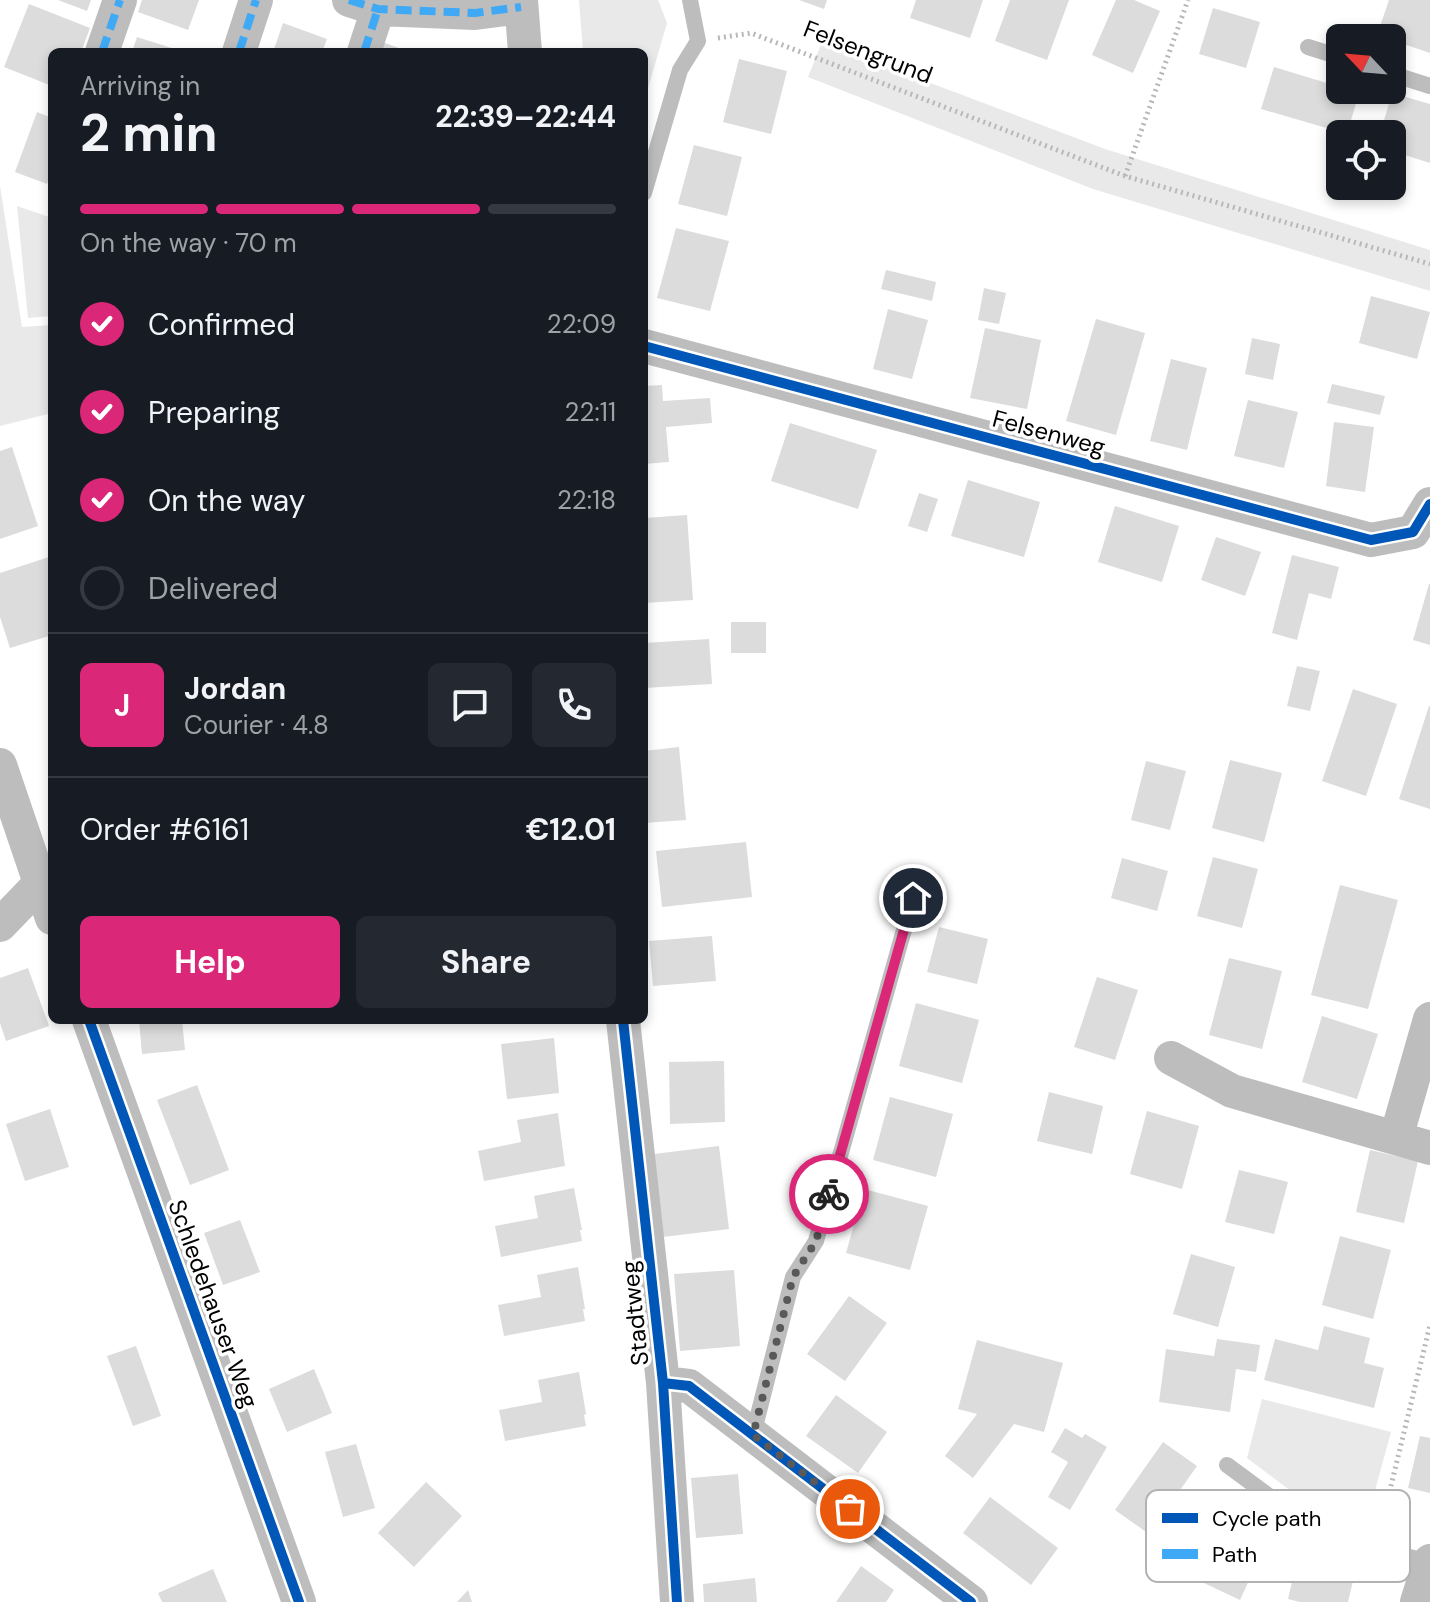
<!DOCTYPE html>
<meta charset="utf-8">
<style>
:root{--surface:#171b24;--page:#242831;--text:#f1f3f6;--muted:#9ea1a6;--line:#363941;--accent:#db2777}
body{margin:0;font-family:"DM Sans",sans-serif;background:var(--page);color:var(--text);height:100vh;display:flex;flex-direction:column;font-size:30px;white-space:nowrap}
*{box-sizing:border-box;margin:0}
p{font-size:26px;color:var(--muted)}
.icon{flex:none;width:44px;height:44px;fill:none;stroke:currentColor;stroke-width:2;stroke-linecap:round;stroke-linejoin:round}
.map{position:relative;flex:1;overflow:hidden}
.panel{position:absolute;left:48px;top:48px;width:600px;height:976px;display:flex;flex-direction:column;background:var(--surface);border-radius:12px;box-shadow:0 4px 12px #0003}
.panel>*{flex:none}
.needle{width:52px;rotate:296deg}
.controls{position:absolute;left:1326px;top:24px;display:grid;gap:16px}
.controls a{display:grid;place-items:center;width:80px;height:80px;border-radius:12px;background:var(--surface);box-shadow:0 4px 12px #0003;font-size:40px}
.pin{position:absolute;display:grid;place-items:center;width:68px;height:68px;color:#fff;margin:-34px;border:4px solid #fff;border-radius:50%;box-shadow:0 2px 8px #0007}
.courier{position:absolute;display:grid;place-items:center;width:80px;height:80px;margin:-40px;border:6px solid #db2777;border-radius:50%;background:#fff;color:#222;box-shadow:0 2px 10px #0007}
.overview em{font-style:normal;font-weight:700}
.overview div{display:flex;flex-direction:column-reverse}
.overview{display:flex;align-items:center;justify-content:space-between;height:136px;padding:0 32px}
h1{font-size:52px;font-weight:700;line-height:60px}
.bar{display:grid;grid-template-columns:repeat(4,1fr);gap:12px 8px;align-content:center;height:96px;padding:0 32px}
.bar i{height:10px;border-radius:6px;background:var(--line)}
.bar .selected{background:var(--accent)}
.bar p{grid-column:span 4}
.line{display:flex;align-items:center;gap:20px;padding:0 32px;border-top:2px solid var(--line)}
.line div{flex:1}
.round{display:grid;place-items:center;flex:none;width:84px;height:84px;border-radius:12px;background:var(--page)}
ol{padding:0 32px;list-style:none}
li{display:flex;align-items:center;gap:24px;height:88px}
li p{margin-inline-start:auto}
li .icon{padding:8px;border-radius:50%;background:var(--accent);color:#fff;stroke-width:4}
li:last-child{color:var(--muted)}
li i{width:44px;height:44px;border:4px solid var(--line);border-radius:50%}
.primary-button{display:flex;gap:16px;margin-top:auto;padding:16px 32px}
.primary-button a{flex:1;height:92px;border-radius:12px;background:var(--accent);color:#fff;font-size:32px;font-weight:700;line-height:92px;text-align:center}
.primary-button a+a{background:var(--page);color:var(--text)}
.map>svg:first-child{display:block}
.green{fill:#e9e9e9}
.building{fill:#dcdcdc}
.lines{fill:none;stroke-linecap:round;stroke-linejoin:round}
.path{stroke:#b8b8b8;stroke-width:5;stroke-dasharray:2 4;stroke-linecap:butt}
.service{stroke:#bdbdbd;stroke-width:16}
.minor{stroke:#bdbdbd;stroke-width:34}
.quiet{stroke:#3fa9f5;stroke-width:8;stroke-dasharray:16 8;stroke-linecap:butt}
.cycleway-casing{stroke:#fff;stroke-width:15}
.cycleway{stroke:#0057b8;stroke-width:10}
.done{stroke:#595959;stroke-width:8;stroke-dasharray:0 14.4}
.route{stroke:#db2777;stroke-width:10}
.labels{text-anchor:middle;stroke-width:7;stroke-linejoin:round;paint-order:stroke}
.street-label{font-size:24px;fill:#000;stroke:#fff}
.key{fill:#fff;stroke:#b2b2b2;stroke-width:2}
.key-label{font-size:22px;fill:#000}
</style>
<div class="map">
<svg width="1430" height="1602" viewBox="0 0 1430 1602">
<rect width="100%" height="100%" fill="#fff"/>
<path class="green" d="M579,0H658L667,23L644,102V52H583Z
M822,42L1105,149L1430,250V291L1093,189L808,77Z
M0,186L22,327L52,325V413L0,426Z
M17,206L52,218V316L28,318Z
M1262,1399L1391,1432L1365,1527L1324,1516L1247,1458Z"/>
<path class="building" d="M58,0H91L87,11Z
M142,0H199L188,30L138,12Z
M799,0H827L824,9Z
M916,0H983L970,38L910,18Z
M1010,0H1069L1047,60L995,41Z
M1116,0H1134L1160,11L1133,73L1092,55Z
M1389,0H1430V53L1377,35Z
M29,4L90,28L81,52H52V86L4,67Z
M1213,8L1260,22L1246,68L1199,54Z
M283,23L327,39L322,52H273Z
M137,37L181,51V52H132Z
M382,42L410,52H379Z
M739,59L787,71L771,134L723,122Z
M1274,67L1340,87V90L1359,93L1347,134L1261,109Z
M1392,93L1430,104V163L1392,151V134H1380Z
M37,112L52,118V171L47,184L15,172Z
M694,145L742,157L727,216L678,204Z
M676,228L729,241L710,311L657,298Z
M886,270L936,282L932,301L881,289Z
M984,288L1006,293L999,324L978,320Z
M1371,296L1430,312L1417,359L1359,343Z
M888,309L928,320L912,379L873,369Z
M1096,319L1145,333L1116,435L1066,421Z
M985,328L1041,340L1027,409L970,398Z
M1252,338L1280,344L1273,380L1245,374Z
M1171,359L1207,368L1187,450L1150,441Z
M1332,384L1385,396L1380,415L1327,403Z
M662,385L663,401L710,398L712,423L666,427L669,462L644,464V386Z
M1248,400L1298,412L1284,468L1234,456Z
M1334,422L1374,427L1365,492L1326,486Z
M790,423L877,450L858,509L771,481Z
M12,447L38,526L0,539V451Z
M968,480L1040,502L1024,557L951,536Z
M919,493L938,499L927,532L908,526Z
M1115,506L1179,526L1162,582L1098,562Z
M687,515L693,600L644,603V518Z
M1216,537L1261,552L1245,596L1201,580Z
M1292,555L1339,567L1331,599L1309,593L1297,640L1272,633Z
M52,556V635L10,648L0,617V573Z
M1429,584H1430V645L1413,640Z
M731,622H766V653H731Z
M709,639L712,684L644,688V643Z
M1297,666L1320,671L1310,711L1287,706Z
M1353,689L1397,704L1366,796L1322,781Z
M1429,706H1430V809L1399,799Z
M679,747L686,820L644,823V751Z
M1230,760L1282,773L1264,842L1212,828Z
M1146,761L1186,771L1170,830L1131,820Z
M746,842L752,897L662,907L656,851Z
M1213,857L1258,869L1242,928L1197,916Z
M1122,858L1168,871L1157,911L1111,898Z
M1340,885L1398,900L1368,1009L1311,995Z
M939,927L988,939L977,984L927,972Z
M712,936L716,981L653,986L649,941Z
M1229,958L1282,971L1262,1049L1209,1035Z
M28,968L49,1026L6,1041L0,1023V978Z
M1097,977L1138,990L1115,1060L1074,1047Z
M916,1003L979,1020L962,1083L899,1066Z
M1322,1016L1378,1034L1357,1099L1302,1082Z
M139,1020H182L185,1050L142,1054Z
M554,1038L559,1093L507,1099L501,1044Z
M724,1061L725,1122L670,1124L669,1062Z
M197,1085L229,1170L190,1185L157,1100Z
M1049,1092L1103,1106L1092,1154L1037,1141Z
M890,1097L953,1114L936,1177L873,1160Z
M50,1109L69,1167L25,1181L6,1124Z
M1147,1111L1199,1126L1182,1189L1130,1174Z
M558,1113L565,1166L484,1181L478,1151L521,1142L517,1120Z
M719,1146L729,1229L663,1237L654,1154Z
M1370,1150L1418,1161L1404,1223L1356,1212Z
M1239,1170L1288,1182L1274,1234L1225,1222Z
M574,1188L582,1230H580L582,1241L501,1257L495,1226L538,1218L534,1196Z
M864,1189L928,1206L910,1270L846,1253Z
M240,1220L260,1272L223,1285L204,1233Z
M1340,1236L1391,1250L1373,1319L1322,1305Z
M1191,1254L1235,1267L1218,1327L1173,1314Z
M578,1267L585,1309H583L585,1321L504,1336L498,1305L541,1297L537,1275Z
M734,1270L740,1346L680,1351L674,1274Z
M849,1296L887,1323L845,1381L807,1354Z
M1324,1326L1370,1338L1364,1363L1384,1368L1374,1408L1264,1380L1275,1339L1318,1350Z
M1217,1339L1260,1345L1256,1372L1236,1369L1230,1412L1159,1402L1166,1349L1214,1356Z
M977,1340L1063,1363L1044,1432L1014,1424L973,1478L945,1456L977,1414L958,1409Z
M136,1346L161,1416L133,1426L107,1356Z
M314,1369L332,1413L287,1432L269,1389Z
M579,1372L586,1414L584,1415L586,1426L505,1441L499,1410L542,1402L538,1380Z
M836,1395L887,1432L858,1473L806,1436Z
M1065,1428L1082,1438L1085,1434L1107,1447L1070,1510L1048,1497L1068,1462L1051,1452Z
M1420,1436L1430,1438V1493L1408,1488Z
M1163,1442L1197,1466L1149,1534L1115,1510Z
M356,1444L375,1508L343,1517L325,1452Z
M738,1474L743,1534L696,1538L691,1478Z
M426,1482L462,1516L414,1567L378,1533Z
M990,1497L1058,1548L1031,1585L963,1533Z
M1213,1525L1264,1548L1240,1600L1189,1576Z
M1299,1551L1357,1564L1348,1602H1300L1288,1599Z
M861,1566L894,1590L886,1602H836Z
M213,1569L227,1602H162L158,1593Z
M755,1578L757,1602H704L703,1584Z
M468,1590L472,1602H457Z"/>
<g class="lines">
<path class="path" d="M718,38L751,33L1125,176L1430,264
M1125,176L1188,0
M1381,1527L1430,1325"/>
<path class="service" d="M1308,47L1340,57
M1392,74L1430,86
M644,193L680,70L698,41L690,0
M753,1435L793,1277L816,1241L913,898
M1227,1465L1318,1532L1428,1562"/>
<path class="minor" d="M349,0L378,9L475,13L521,7
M521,0L525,52
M102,52L120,0
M239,52L256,0
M364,52L378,9
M644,346L1371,540L1413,532L1430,504
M0,765L52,918
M0,925L52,871
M89,1020L299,1602
M623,1020L663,1383L677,1602
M1171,1058L1232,1091L1430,1148
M1396,1138L1430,1019
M663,1383L689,1386L971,1602
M1417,1602L1430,1561"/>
<path class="quiet" d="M349,0L378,9L475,13L521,7
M102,52L120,0
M239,52L256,0
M364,52L378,9"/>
<defs>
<path id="cycleway" d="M644,346L1371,540L1413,532L1430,504
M89,1020L299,1602
M623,1020L663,1383L677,1602
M663,1383L689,1386L971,1602"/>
</defs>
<use href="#cycleway" class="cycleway-casing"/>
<use href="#cycleway" class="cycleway"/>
</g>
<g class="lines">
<path class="done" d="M829,1194L816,1241L793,1277L753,1435L850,1509"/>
<path class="route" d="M829,1194L913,898"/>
</g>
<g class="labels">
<g class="street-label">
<text transform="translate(868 52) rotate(21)" y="8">Felsengrund</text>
<text transform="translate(1049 433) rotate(15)" y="8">Felsenweg</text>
<text transform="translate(213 1304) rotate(70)" y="8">Schledehauser Weg</text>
<text transform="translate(635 1313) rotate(-96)" y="8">Stadtweg</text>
</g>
</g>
<rect x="1146" y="1490" width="264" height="92" rx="12" class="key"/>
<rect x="1162" y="1513" width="36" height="10" fill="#0057b8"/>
<rect x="1162" y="1549" width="36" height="10" fill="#3fa9f5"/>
<g class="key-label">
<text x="1212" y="1526">Cycle path</text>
<text x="1212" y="1562">Path</text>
</g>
</svg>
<div class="controls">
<a><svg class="needle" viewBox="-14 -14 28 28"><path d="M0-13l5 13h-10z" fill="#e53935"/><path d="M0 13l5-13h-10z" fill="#9ea1a6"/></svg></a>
<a><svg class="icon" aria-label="locate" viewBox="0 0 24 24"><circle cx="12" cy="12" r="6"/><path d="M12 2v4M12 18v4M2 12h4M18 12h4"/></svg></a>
</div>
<div class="pin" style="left:850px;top:1509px;background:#ea580c"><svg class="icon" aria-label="bag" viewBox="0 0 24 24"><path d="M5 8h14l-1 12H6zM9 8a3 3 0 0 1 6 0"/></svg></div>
<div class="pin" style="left:913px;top:898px;background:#1f2937"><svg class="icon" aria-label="home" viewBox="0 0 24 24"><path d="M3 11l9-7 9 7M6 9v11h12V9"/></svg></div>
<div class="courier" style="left:829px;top:1194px"><svg class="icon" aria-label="bike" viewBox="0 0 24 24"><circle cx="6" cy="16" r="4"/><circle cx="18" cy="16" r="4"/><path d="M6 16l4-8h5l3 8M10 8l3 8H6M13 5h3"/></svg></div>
<section class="panel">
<div class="overview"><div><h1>2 min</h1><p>Arriving in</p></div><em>22:39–22:44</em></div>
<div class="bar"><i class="selected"></i><i class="selected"></i><i class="selected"></i><i></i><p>On the way · 70 m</p></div>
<ol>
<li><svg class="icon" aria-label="check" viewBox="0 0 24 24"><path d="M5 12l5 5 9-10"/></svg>Confirmed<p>22:09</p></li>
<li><svg class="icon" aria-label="check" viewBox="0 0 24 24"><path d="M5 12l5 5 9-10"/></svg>Preparing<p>22:11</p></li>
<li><svg class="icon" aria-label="check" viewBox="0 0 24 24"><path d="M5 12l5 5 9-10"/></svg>On the way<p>22:18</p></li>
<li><i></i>Delivered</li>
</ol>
<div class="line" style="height:144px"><b class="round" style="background:var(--accent);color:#fff">J</b><div><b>Jordan</b><p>Courier · 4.8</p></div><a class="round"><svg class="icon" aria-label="chat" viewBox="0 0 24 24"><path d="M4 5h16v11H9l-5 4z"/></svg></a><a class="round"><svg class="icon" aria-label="phone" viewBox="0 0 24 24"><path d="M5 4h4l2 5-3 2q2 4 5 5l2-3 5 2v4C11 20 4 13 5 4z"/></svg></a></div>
<div class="line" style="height:104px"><div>Order #6161</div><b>€12.01</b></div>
<div class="primary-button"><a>Help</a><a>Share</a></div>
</section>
</div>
